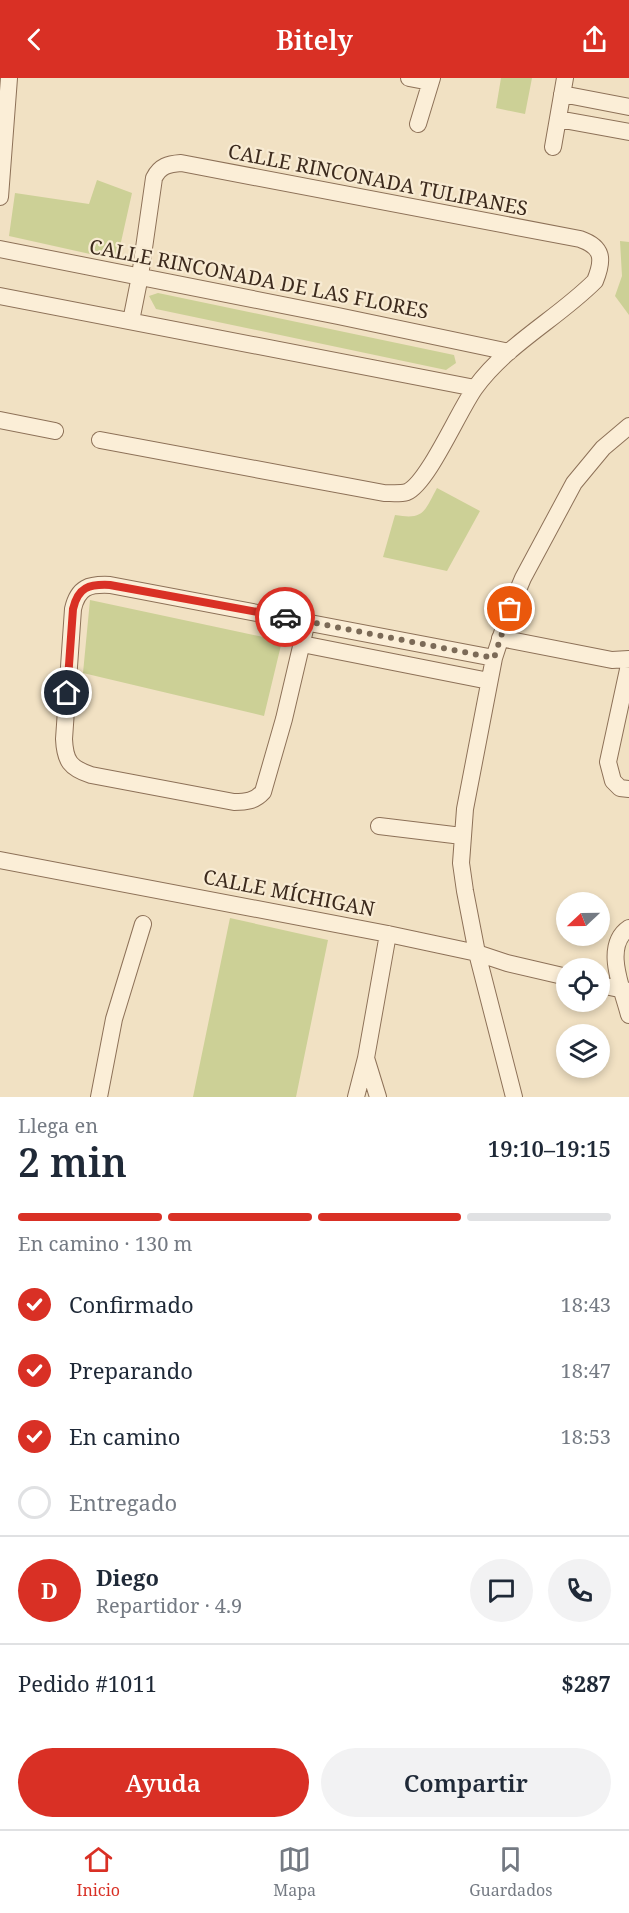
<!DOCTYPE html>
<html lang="es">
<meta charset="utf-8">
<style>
:root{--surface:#fff;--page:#f2f2f3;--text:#1f2937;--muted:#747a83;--line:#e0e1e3;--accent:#d93025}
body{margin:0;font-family:"Noto Serif",serif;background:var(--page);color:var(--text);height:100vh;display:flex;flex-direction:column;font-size:22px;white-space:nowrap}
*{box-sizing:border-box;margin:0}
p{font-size:20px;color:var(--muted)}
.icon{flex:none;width:33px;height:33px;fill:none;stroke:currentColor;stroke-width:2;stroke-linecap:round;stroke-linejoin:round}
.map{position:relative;height:1019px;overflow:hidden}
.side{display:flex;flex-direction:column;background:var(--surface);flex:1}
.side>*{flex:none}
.needle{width:39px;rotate:248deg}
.buttons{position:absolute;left:556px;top:814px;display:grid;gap:12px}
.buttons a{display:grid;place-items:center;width:54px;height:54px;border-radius:50%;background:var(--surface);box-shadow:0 3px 9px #0003;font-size:30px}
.pin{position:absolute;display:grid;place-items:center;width:51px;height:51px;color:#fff;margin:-26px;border:3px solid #fff;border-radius:50%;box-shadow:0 2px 6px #0007}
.courier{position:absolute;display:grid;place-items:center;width:60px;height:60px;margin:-30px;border:4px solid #d93025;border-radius:50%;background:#fff;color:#222;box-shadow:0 2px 8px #0007}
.headline em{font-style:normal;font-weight:600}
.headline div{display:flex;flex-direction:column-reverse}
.headline{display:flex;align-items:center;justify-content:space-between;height:102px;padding:0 18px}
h1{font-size:39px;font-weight:600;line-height:45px}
.bar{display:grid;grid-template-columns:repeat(4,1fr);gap:9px 6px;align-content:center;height:72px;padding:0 18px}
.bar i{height:8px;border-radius:4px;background:var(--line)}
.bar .current{background:var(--accent)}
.bar p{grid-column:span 4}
.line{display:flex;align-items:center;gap:15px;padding:0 18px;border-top:2px solid var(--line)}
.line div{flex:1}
.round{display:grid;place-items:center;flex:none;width:63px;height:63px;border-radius:32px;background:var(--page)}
ol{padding:0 18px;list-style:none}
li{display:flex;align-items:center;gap:18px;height:66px}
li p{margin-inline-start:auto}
li .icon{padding:6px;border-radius:50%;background:var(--accent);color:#fff;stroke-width:4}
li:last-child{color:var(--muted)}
li i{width:33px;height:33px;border:3px solid var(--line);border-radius:50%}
.cta{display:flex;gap:12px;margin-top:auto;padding:12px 18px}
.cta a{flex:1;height:69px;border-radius:36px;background:var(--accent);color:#fff;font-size:24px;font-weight:600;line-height:69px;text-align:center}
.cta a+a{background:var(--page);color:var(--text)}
header{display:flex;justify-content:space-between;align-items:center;height:78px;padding:0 18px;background:var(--accent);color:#fff;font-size:27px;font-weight:600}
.menu{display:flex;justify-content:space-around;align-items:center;height:84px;border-top:2px solid var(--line);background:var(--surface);font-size:16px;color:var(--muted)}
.menu a{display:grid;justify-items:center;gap:3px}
.menu .current{color:var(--accent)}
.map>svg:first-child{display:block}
.green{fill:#ccd096}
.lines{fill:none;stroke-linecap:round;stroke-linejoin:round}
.minor-casing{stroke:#8d7158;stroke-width:18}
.minor{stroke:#fbeed7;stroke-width:16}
.done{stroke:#7b6a57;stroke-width:6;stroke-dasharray:0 10.8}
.route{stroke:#d93025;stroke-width:8}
.labels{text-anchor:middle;stroke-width:4.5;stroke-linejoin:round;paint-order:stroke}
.street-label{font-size:20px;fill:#3c2a1d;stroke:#f8ebd3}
</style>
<header><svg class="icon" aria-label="back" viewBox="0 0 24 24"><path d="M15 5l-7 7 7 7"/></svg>Bitely<svg class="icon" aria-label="share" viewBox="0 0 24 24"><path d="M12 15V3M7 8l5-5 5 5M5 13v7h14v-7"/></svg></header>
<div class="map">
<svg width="629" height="1019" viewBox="0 0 629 1019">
<rect width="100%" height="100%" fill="#f1e1c3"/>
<path class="green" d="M501,0H532L525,36L496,30Z
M97,102L132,115L117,182L9,158L15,115L89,126Z
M620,163L629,164V237L615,218L622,198Z
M158,215L454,277L456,285L446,292L156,231L149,218Z
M437,410L480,433L447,493L383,479L395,437C424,442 424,434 437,410Z
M90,522L282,563L264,638L83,595Z
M230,840L328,862L296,1019H193Z"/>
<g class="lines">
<defs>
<path id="minor" d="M409,0L430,4
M562,16L629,29
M558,41L629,54
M418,46L432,0
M553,69L565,0
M0,119L9,0
M0,171L338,238L509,274
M0,218L475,310
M0,342L55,353
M100,362L384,415C392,415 400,416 407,414C428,405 459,332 475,310C507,266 557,241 595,203C604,181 603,169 580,161L181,85C168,86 160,88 154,100L140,198L131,243
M307,543L284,641L263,714C255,723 246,724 234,724L91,697C70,690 65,683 64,661L73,531C78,509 89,506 110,507L494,580
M500,560L612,582L629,581
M302,566L489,603
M629,587L608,684L613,703L620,710L629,711
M379,748L462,758
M0,782L388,856L477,875L507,885L567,899
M629,850C602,868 623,912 629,937
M600,907L629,913
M366,980L388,856
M99,1019L114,941L143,846
M356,1019L366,980L378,1019
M514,1019L477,875L465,813L461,785L465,731L494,580L510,531L523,500L574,405L603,370L629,348"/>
</defs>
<use href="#minor" class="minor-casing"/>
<use href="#minor" class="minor"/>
</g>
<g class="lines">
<path class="done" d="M285,539L494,580L510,531"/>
<path class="route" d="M67,615L73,531C78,509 89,506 110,507L285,539"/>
</g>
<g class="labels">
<g class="street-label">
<text transform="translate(378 102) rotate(11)" y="7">CALLE RINCONADA TULIPANES</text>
<text transform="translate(259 201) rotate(11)" y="7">CALLE RINCONADA DE LAS FLORES</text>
<text transform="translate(289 815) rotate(11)" y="7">CALLE MÍCHIGAN</text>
</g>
</g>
</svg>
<div class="buttons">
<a><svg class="needle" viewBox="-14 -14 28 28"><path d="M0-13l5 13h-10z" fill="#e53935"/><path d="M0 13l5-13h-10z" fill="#747a83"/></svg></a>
<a><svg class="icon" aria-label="locate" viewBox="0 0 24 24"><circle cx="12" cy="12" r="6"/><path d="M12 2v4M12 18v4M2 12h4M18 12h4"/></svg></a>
<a><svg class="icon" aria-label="layers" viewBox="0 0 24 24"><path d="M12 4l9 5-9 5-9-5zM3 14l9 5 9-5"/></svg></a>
</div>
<div class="pin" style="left:510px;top:531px;background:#ea580c"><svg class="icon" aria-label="bag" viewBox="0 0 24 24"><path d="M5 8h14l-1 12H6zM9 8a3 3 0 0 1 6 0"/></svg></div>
<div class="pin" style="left:67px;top:615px;background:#1f2937"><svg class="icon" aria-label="home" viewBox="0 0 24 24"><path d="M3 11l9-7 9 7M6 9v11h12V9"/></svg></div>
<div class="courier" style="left:285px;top:539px"><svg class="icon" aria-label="car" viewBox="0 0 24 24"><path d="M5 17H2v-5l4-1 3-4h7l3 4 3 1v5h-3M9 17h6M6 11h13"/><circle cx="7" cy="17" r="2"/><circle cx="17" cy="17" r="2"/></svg></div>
</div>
<section class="side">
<div class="headline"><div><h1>2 min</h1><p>Llega en</p></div><em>19:10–19:15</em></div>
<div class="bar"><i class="current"></i><i class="current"></i><i class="current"></i><i></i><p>En camino · 130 m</p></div>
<ol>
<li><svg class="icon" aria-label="check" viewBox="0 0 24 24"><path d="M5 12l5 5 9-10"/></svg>Confirmado<p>18:43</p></li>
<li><svg class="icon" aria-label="check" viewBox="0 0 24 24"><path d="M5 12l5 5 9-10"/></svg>Preparando<p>18:47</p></li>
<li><svg class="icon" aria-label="check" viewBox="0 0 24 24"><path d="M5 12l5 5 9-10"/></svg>En camino<p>18:53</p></li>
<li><i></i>Entregado</li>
</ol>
<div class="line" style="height:108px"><b class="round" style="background:var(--accent);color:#fff">D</b><div><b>Diego</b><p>Repartidor · 4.9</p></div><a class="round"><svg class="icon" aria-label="chat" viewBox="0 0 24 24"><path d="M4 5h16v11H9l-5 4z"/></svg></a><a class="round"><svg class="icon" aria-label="phone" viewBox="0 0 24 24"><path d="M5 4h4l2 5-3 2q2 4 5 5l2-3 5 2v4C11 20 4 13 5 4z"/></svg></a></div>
<div class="line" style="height:78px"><div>Pedido #1011</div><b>$287</b></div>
<div class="cta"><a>Ayuda</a><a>Compartir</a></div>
</section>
<nav class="menu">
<a class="current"><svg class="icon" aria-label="home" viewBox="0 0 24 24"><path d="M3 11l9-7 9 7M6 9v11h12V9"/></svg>Inicio</a>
<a><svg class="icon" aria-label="map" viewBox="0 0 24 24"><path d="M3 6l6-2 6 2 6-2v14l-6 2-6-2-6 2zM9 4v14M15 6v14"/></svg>Mapa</a>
<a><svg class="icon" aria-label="saved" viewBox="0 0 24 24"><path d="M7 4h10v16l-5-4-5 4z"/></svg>Guardados</a>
</nav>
